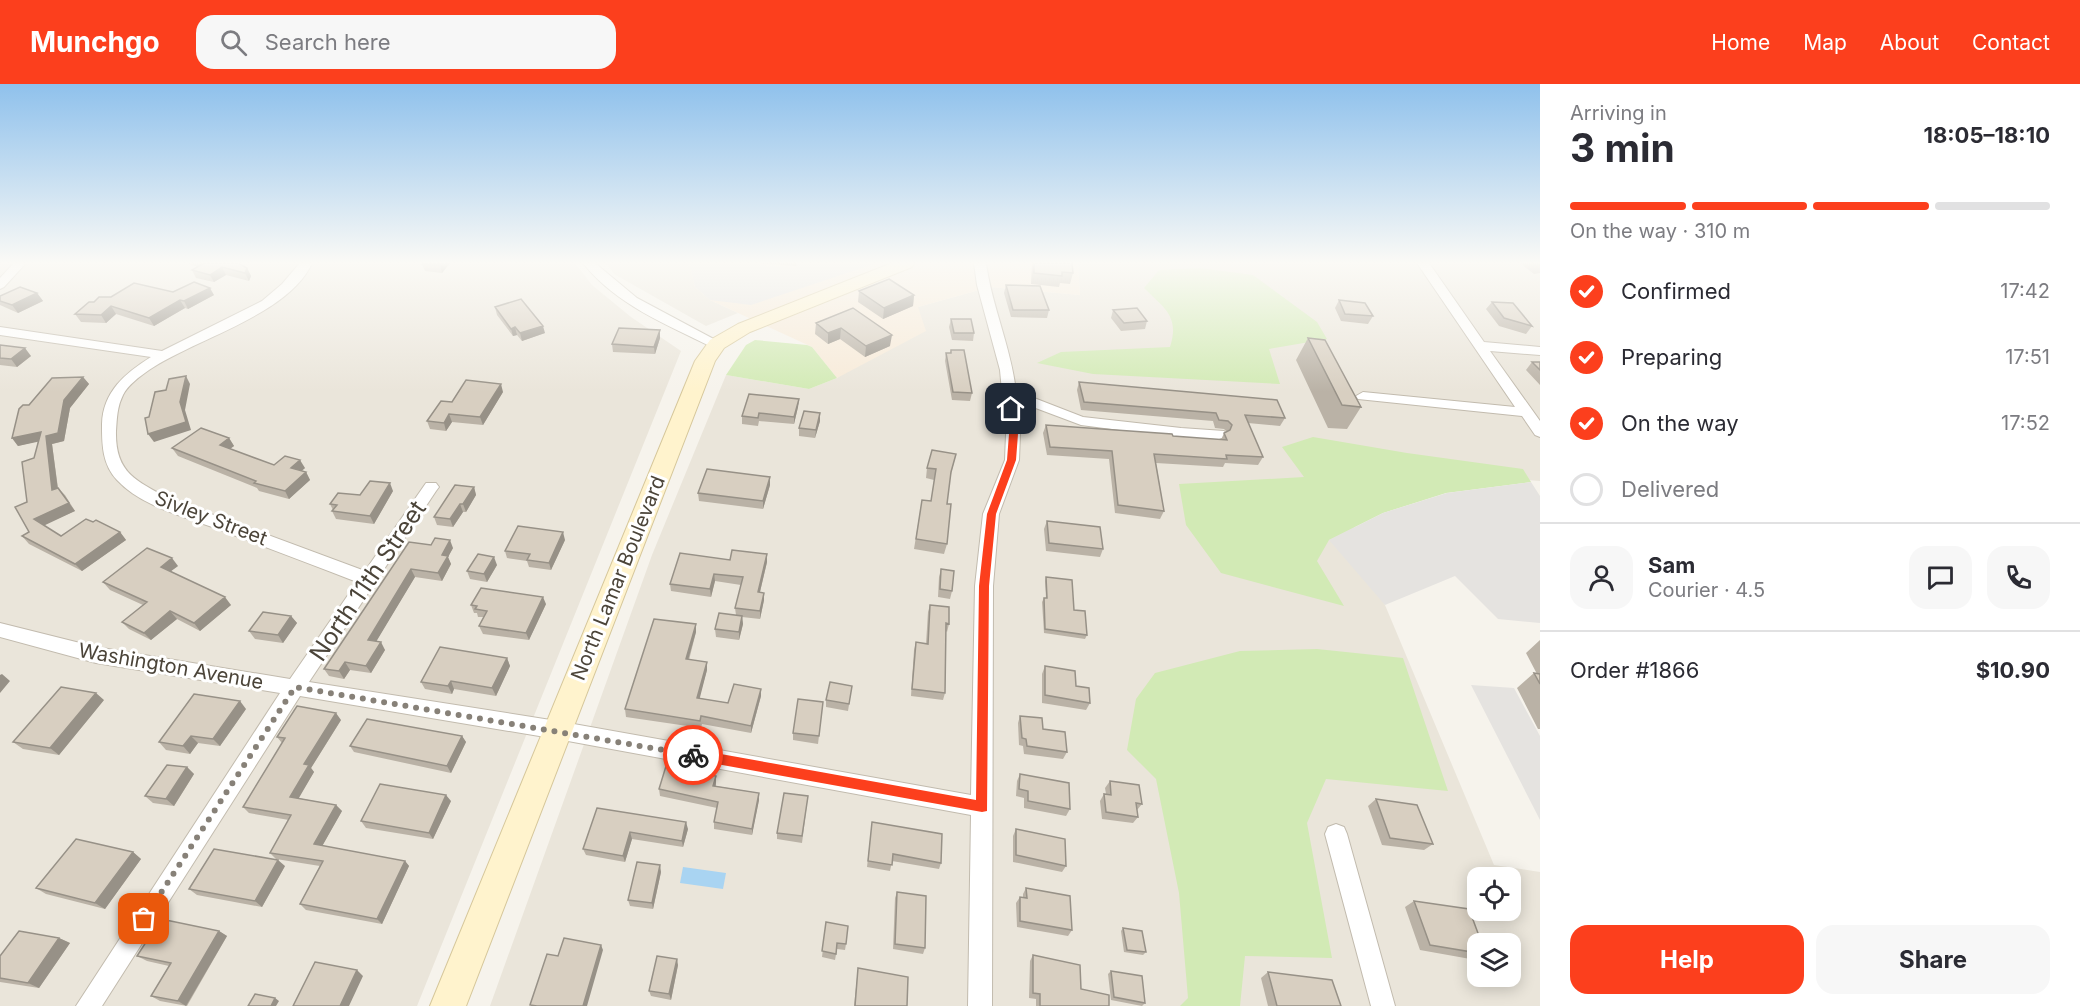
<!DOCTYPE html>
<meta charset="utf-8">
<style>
:root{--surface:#fff;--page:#f7f7f7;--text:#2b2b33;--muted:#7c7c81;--line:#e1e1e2;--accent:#fc3f1d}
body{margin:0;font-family:Inter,sans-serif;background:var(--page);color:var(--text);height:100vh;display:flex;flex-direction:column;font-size:22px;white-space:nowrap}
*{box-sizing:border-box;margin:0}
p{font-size:20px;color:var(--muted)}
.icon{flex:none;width:33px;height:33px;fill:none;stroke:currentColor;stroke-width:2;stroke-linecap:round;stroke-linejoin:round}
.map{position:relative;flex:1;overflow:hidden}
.side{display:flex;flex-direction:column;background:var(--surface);width:540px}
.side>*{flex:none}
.buttons{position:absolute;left:1467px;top:783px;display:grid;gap:12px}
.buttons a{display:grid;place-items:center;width:54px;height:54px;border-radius:12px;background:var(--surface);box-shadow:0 3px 15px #0003;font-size:30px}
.pin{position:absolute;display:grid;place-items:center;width:51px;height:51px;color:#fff;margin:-26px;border-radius:12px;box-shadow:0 3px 9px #0006}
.courier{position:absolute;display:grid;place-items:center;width:60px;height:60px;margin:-30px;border:4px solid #fc3f1d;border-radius:50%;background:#fff;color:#222;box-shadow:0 2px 8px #0007}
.head em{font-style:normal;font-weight:700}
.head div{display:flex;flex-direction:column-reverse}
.head{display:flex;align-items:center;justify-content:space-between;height:102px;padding:0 30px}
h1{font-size:39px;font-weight:700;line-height:45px}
.bar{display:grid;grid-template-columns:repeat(4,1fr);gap:9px 6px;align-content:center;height:72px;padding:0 30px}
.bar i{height:8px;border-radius:4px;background:var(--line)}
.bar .current{background:var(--accent)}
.bar p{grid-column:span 4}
.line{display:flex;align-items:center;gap:15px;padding:0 30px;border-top:2px solid var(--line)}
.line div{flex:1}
.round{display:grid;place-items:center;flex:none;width:63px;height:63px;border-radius:18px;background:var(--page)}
ol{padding:0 30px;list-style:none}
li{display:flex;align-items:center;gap:18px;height:66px}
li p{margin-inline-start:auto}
li .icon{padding:6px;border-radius:50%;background:var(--accent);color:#fff;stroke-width:4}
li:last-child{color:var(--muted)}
li i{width:33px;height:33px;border:3px solid var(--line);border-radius:50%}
.action{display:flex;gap:12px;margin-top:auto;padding:12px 30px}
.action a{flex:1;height:69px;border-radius:18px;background:var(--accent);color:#fff;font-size:24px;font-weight:700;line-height:69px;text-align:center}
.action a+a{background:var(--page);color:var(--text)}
header{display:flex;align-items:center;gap:36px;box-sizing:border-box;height:84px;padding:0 30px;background:var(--accent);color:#fff}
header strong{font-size:28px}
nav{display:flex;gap:33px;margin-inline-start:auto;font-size:21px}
.search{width:420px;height:54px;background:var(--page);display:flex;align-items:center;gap:15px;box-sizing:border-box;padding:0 21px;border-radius:18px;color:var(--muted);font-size:22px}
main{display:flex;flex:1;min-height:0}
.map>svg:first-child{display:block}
.residential{fill:#eae5da;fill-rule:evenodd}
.commercial{fill:#f7ead8}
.green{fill:#d2eab5}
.parking{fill:#e5e3e0}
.water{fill:#a9d4f2}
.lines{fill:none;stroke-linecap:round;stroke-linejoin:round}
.street-casing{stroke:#c2bbae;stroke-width:2}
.secondary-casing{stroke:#d6c79b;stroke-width:2}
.street{fill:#fff;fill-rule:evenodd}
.secondary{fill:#fff3cd;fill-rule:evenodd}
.wall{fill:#bab2a6}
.shaded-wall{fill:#979187}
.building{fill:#d8cfc1;stroke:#979187;stroke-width:1.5}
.route{fill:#fc3f1d}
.done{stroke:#878178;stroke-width:6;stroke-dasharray:0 10.8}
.labels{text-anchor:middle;stroke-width:6;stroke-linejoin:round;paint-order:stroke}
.street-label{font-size:20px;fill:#4b4439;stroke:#fff}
.near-street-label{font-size:24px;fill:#4b4439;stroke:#fff}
</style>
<header>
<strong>Munchgo</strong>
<div class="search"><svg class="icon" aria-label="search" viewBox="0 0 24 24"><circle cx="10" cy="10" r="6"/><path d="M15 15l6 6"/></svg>Search here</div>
<nav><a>Home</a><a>Map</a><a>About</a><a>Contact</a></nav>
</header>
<main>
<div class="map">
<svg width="1540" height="922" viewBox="0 0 1540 922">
<rect width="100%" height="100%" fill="#f6f3ec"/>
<path class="residential" d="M0,179H575L592,201L631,233L681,267L417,922H0Z
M606,179H689L695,203L710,216L738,229L706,242L614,190Z
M1078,179H1540V397L1329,380L1385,521L1494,781L1540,788V922H490L652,471L726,291L809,305L837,294L918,223L990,203L1080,211ZM1478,794H1510V826H1478ZM1478,860H1510V892H1478Z"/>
<path class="commercial" d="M689,179H1078L1080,211L990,203L918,223L926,247L837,294L812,263L710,216L695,203Z"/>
<path class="green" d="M1200,184L1253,191L1317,238L1327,255L1269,265L1280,300L1093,290L1037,279L1061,268L1170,263C1180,232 1164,224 1144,204L1159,186Z
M755,256L807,261L812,263L837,294L809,305L726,291L746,261Z
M1313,353L1407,369L1523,385L1531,398L1446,409L1383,429L1329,456L1317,477L1344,522L1221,489L1186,441L1179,400L1304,393L1282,363Z
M1317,565L1403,574L1448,707L1326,695L1307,739L1332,874L1245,872L1240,922H1180L1188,914L1179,809L1156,695L1127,666L1136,615L1155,589L1240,567Z"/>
<path class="parking" d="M689,179H739L796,184L797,179H877L751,221L710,216L695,203Z
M1531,398L1540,412V539L1498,535L1455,492L1385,521L1329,456L1383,429L1447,409Z
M1471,601L1514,604L1540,652V736Z"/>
<path class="water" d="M683,783L726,789L723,805L680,799Z"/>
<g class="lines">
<defs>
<path id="street" d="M14,179H26L4,203L0,205V194Z
M300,179H312C289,231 194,255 149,286C139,293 128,301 123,311C117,323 117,334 116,347C115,388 135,396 168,414L365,487L426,399H436L439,403L436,407L309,598L557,637L971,711L975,502L983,430L1005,376L1006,350L1000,286L977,201L974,179H986C992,223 1011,263 1016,307L1083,333L1181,344L1224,347L1226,350L1224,353L1219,355L1181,354L1081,341L1017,317L1020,350L1019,376L999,430L993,502L992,922H968L971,731L557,655L300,612L102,922H76L280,609L96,579L0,553V539L96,563L290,595L357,498C311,480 266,463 220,446C186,433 142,423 117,396C102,380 102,360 102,340C103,308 125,289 151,273L0,251V243L162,267L262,217L282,200Z
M583,179H595L637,214L723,260L722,263H712C667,241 615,220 583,179Z
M1417,179H1429L1484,258L1540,263V271L1490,267L1540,337V353L1535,351L1522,332L1358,315L1356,312L1363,308L1515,323Z
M1336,740L1344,743L1347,750L1395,922H1371L1325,750L1328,743Z"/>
<path id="secondary" d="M892,179H914L912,183L750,248L724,264L715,277L466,922H430L695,277L710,256L738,240Z"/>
</defs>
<use href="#street" class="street-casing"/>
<use href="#secondary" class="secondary-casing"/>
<use href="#street" class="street"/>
<use href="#secondary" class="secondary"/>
</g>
<path class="wall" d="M186,179H238L247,184L251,192L249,197L226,191L214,198L196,194L192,186L198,183Z
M423,179H450L442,189L425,187L422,180Z
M757,179H797L796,182Z
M1032,179H1072L1073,189L1070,200L1060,199L1059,203L1031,200Z
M1520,179H1540V189L1534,190Z
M1006,201L1049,226L1047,234L1011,233L1004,209Z
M859,207L914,211L913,222L883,235L858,218Z
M173,208L214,211L188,225L185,224L154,242L116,230L106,239L81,238L75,230L94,218L111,213Z
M37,209L43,217L18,229L0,221V212Z
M1339,216L1373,232L1368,240L1341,237L1335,224Z
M1492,218L1532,242L1526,250L1499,242L1486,225Z
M495,223L545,249L522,257L517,251L513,252L497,231Z
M853,224L890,262L865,273L840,255L828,260L815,250L816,239Z
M1113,226L1147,237L1145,245L1121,247L1111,234Z
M951,235L974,249L973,257L952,256L949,243Z
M660,246V254L655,270L613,268L612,260Z
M1308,254L1361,323L1347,345L1328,344L1296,276Z
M0,261L31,272L17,283L0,281Z
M951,266L972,309L970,317L952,316L945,277L946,269H950Z
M1532,278H1540V301L1526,286Z
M83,293L89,300L70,324L64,357L52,360L58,404L65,411L75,427L43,441L61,452L93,438L120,448L126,456L82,487L29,460L22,452L29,448L27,418L38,357L18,362L12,354Z
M1079,298L1285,334L1280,342L1248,339L1263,373L1258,381L1225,379L1223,383L1156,379L1164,427L1160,435L1115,429L1109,375L1047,371L1043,349L1046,341L1221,356L1224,349L1227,348L1224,345L1215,344L1213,337L1081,326L1077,306Z
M503,308L483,341L452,338L446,347L430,345L427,337L452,318Z
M799,315L798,323L794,340L759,337L758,342L742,340V332Z
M820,329V337L815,354L799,352V344Z
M229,354L234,362L230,365L274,381L305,384L301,387L306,388L310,396L289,415L259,407L257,404L178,372L172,364Z
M956,370L950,394L947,420V460L944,470L914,465L922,416L931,417L934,396L926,394L927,384Z
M770,401L763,425L699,417L698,409Z
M474,403L476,411L466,428H463L453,443L437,441L434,433Z
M393,407L374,440L336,435L332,427L333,426L330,420L360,411Z
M1047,437L1103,465L1100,473L1046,467L1044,445Z
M565,456L551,486L529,483L527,477L507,474L505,467Z
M409,458L453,464L448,473L451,480L442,497L415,493L376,557L385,566L371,589L350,586L344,595L329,592L324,585Z
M767,470V478L760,508L764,509V516L760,535L742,533L743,540L739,556L716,553L715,545L736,531L735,524L741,501L715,497L711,513L671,507L670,500L730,476Z
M497,481L487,498L470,495L467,487Z
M178,482L171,487L231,521L200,547L177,535L151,556L129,545L122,538L143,521L110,506L103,498Z
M941,485L952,507L950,515L938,513L939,493Z
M1046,493L1074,526L1087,551L1085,555L1044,549L1042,518L1044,514H1046L1045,497Z
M546,520L529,556L483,550L479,542L484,533H478L477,529H474L471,521Z
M930,521L949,540L947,548L946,547L945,609L943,616L911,612L914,566L916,558L926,560L928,528Z
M291,532L297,539L283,559L255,555L249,547Z
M696,540V548L689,576L707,578V586L699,614L728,619L761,612L751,649L702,640L701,644L626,633L625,625Z
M1540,556V600L1537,590L1526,569Z
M507,574L510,582L496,612L454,605L452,610L425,605L421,598Z
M1045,582L1076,602L1090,619L1086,626L1042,619V590Z
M1534,589L1540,600V645H1538L1517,604Z
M852,602L848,627L826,623V616Z
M104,616L59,671L23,665L13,658Z
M823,618L818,660L793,656V649Z
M246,625L220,662L198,659L190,670L166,666L159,658Z
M1020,632L1043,645L1067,668L1063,675L1024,670L1023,662L1019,661L1018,639Z
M341,636L311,684L314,688L298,714L336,721L342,727L322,762L405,777L409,782L382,840L306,826L300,820L320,782L276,775L270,769L289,736L249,729L243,723L282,659L277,653Z
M462,652L466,658L451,689L354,668L350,662Z
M187,683L194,690L174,722L153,719L145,712Z
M1020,690L1070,725L1066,732L1024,724V714L1016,712L1017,697Z
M716,692V702L759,709V716L752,751L714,745V738L717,724L660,712L659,705Z
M1110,697L1142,720L1137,726L1138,733L1133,739L1102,735L1100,717L1104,710H1106L1105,704Z
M808,712L802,759L777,755V749Z
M1376,715L1433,760L1424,766L1382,761L1368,722Z
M451,717L433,755L366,744L361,737Z
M597,724L688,745L683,763L632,755L625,778L586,771L583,765Z
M872,738L941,779L939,785L892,777L890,787L867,783Z
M1016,745L1066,782L1062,788L1013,778V752Z
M133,768L141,775L105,825L46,810L36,804Z
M285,782L262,823L197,811L189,805Z
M661,788L653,825L630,822L628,816Z
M1026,804L1072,846L1068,852L1017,843L1016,819L1020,813L1023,814V810Z
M897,808L925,864L923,870L893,865L895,814Z
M1414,817L1478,860V875L1476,876L1420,866L1405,823Z
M826,838L846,860L845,866L837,865L835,876L822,873Z
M1123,844L1146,868L1143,871L1124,868L1121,847Z
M219,847L227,852L187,922L160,917L151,912L169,882L147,877L137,872Z
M59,854L70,859L39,904L0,898V872Z
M1033,871L1081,905L1109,922H1036V915L1029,914L1030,877Z
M678,881L671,916L651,912L649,907Z
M858,884L907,922H854Z
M1111,887L1145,919L1142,922L1111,916L1108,890Z
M1268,888L1341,922H1268L1261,894Z"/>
<path class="shaded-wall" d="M442,179H450L442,189L440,181Z
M222,183L226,191L214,198L210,191Z
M247,184L251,192L249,197L245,189Z
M210,204L214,211L188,225L184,217Z
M37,209L43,217L18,229L12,221Z
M914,211L913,222L883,235L884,224Z
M180,216L185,224L154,242L149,234Z
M111,222L116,230L106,239L101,231Z
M543,242L545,249L522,257L520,249Z
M515,243L517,251L513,252L511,245Z
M841,244L840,255L828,260V249Z
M660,246V254L655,270L654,263Z
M892,251L890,262L865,273L866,262Z
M25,264L31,272L17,283L11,275Z
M186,292L190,300L185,326L191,346L154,358L148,350L180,318Z
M83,293L89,300L70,324L64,357L52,360L59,414L52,406L46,356L18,362L12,354L41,348L46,352L64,316Z
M501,300L503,308L483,341L480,333Z
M799,315L798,323L794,340V333Z
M820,329V337L815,354L816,346Z
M449,330L452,338L446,347L444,339Z
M229,354L234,362L224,369L220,361Z
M300,376L305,384L296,392L291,384Z
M306,388L310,396L289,415L285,407Z
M770,393V401L763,425V417Z
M390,399L393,407L374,440L370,432Z
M474,403L476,411L466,428L463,420Z
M58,404L75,427L41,443L34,435Z
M460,420L463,428L453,443L450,435Z
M120,448L126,456L82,487L75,480Z
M563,448L565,456L551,486L549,479Z
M450,456L453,464L448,473L451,480L442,497L438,489L442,471Z
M767,470V478L758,516V508Z
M494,473L497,481L487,498L484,490Z
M172,474L178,482L167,490L161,483Z
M411,485L415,493L373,563L368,556Z
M714,490L715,497L711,513L710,505Z
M764,509V516L760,535V527Z
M225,513L231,521L200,547L194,539Z
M543,513L546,520L529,556L526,549Z
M170,527L177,535L151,556L144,549Z
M291,532L297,539L283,559L278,551Z
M742,532L743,540L739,556V548Z
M696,540V548L686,583V575Z
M381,558L385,566L371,589L366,582Z
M507,574L510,582L496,612L492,604Z
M345,578L350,586L344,595L339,587Z
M707,578V586L698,621L697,614Z
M2,590L10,597L0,609V591Z
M451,597L454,605L452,610L448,602Z
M761,605V612L751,649V642Z
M96,609L104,616L59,671L50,664Z
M240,617L246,625L220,662L213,655Z
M336,629L341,636L311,684L314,688L296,719L290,713L304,680Z
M191,652L198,659L190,670L183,662Z
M462,652L466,658L451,689L447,682Z
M187,683L194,690L174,722L166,715Z
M716,692V699L714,709L713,702Z
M759,709V716L752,751V745Z
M446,711L451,717L433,755L429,749Z
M336,721L342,727L320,766L314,760Z
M686,738L688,745L683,763L682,757Z
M630,748L632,755L625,778L623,772Z
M133,768L141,775L105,825L95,819Z
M278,776L285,782L262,823L255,817Z
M405,777L409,782L382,840L377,835Z
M660,781L661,788L653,825L652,819Z
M219,847L227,852L186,922L178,917Z
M59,854L70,859L39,904L28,899Z
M601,861L603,866L587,922H583Z
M677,875L678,881L671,916L669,910Z
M357,886L363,892L349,922H340Z
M275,914L279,917L276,922H271Z"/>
<path class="building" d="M204,179H238L247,184L245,189L222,183L210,191L192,186Z
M423,179H442L440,181L422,180Z
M1034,179H1072L1073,189L1062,188V192L1034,189Z
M889,195L914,211L884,224L859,207Z
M194,198L210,204L184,217L180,216L149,234L111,222L101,231L75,230L89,218H94L99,213H111L134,199L173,208Z
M1006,201L1040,202L1049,226H1013Z
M20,203L37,209L12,221L0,217V212Z
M521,215L543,242L520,249L515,243L511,245L495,223Z
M1339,216L1365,219L1373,232L1345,230Z
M1492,218L1513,219L1532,242L1504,234Z
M853,224L892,251L866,262L841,244L828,249L816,239Z
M1137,224L1147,237L1124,239L1113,226Z
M951,235H971L974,249H954Z
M619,244L660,246L654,263L612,260Z
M1308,254L1325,256L1361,323L1342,321Z
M0,261L25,264L11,275L0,274Z
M951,266H964L972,309L953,308L946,269H951Z
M1532,278H1540V286Z
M186,292L180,318L186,338L148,350L145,334L149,333L155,308L166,306L169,295Z
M83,293L64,316L58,349L46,352L52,406L58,404L69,419L34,435L61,452L86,435L93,438L96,436L120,448L75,480L22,452L29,448L15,423L27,418L22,378L34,374L41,348L12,354L19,325L23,321H29L52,294Z
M466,296L501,300L480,333L449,330L444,339L427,337L441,317L452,318Z
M1079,298L1277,316L1285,334L1245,331L1263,373L1226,371L1227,375L1154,370L1164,427L1118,421L1112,367L1050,363L1046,341L1172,350L1173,352L1227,356L1224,349L1230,346L1232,341L1228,337L1219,336L1216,329L1084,318Z
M749,310L799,315L794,333L759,329L758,334L742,332Z
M804,327L820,329L816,346L799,344Z
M201,344L229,354L220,361L274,381L285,372L300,376L291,384L306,388L285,407L254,399L256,397L172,364Z
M932,366L956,370L951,388L947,420H951L947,460L916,455L922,416L931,417L936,385L927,384Z
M707,385L770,393L763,417L698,409Z
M370,397L390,399L370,432L332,427L337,421L330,420L338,409L360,411Z
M455,401L474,403L463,420H460L450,435L434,433Z
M1047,437L1100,443L1103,465L1049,459Z
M518,442L563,448L549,479L527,476L530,470L505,467Z
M435,454L450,456L442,471L448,472L438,489L411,485L368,556L381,558L366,582L345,578L339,587L324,585L409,458L431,461Z
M147,464L172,474L161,483L225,513L194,539L170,527L144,549L122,538L147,518L103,498Z
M732,466L767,470L758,508L764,509L760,527L735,524L743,493L714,490L710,505L670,500L680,469L730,476Z
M478,470L494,473L484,490L467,487Z
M941,485L954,487L952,507L940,505Z
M1046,493L1072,496L1074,526L1085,527L1087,551L1045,545L1044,514H1047Z
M481,504L543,513L526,549L479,542L487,527L475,525L477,522L471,521Z
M930,521L949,523V540L946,539L945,609L912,605L916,558L928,560Z
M263,528L291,532L278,551L249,547Z
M719,529L742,532L739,548L715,545Z
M654,535L696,540L686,575L707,578L697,614L728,619L734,600L761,605L751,642L701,632L700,637L625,625Z
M440,563L507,574L492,604L451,597L448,602L421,598Z
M1045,582L1075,587L1076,602L1089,604L1090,619L1045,611Z
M1534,589L1540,590V600Z
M830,598L852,602L849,620L826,616Z
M61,603L96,609L50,664L13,658Z
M194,610L240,617L213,655L191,652L183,662L159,658Z
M798,615L823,618L819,652L793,649Z
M297,622L336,629L304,680L309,681L290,713L336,721L314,760L405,777L377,835L300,820L323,777L270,769L291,731L243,723L285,654L277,653Z
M1020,632L1042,634L1043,645L1065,648L1067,668L1027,662L1026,655L1022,654Z
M367,635L462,652L447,682L350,662Z
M167,681L187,683L166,715L145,712Z
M666,682L716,692L713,702L759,709L752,745L714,738L718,718L659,705Z
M1020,690L1069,699L1070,725L1028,717V707L1019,705Z
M1110,697L1139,701L1142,720L1136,719L1138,733L1106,728L1104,710L1111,711Z
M380,700L446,711L429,749L361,737Z
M784,709L808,712L802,752L777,749Z
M1376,715L1417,721L1433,760L1390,754Z
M597,724L686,738L682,757L630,748L623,772L583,765Z
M872,738L942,750L941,779L893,770L892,781L868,777Z
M1016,745L1065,755L1066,782L1016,771Z
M76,755L133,768L95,819L36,804Z
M214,765L278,776L255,817L189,805Z
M637,778L660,781L652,819L628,816Z
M1026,804L1070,812L1072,846L1020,837V813L1027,814Z
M897,808L926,812L925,864L895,860Z
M1414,817L1469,825L1482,860H1478V869L1430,861Z
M161,835L219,847L178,917L151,912L171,879L137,872Z
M826,838L848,842L846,860L837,859L836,870L822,867Z
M1123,844L1142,847L1146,868L1127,866Z
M19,847L59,854L28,899L0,894V872Z
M564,854L601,861L583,922H537L530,921L547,870L558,872Z
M1033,871L1080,881L1081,905L1109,911V922H1040V910L1033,909Z
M657,872L677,875L669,910L649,907Z
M315,878L357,886L340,922H293Z
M858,884L908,893L907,922H855Z
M1111,887L1142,892L1145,919L1114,913Z
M1268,888L1332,896L1341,922H1277Z
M255,910L275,914L271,922H248Z"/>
<linearGradient id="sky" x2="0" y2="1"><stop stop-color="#8fc1ec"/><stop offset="0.58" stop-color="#fbfaf6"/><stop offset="1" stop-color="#fbfaf6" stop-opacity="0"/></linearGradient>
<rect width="1540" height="308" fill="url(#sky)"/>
<path class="route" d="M1011,322L1015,325L1018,350L1016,376L996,430L989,502L987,727L982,728L689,675L687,671L693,665L976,716L979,502L987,430L1007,376L1009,350L1007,325Z"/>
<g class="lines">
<path class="done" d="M144,835L295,603L693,671"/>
</g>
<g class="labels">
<g class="street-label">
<text transform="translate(211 434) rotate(21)" y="7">Sivley Street</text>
<text transform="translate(618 494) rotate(-68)" y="7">North Lamar Boulevard</text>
<text transform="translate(171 582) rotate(10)" y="7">Washington Avenue</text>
</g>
<g class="near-street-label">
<text transform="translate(368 497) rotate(-56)" y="8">North 11th Street</text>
</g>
</g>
</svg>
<div class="buttons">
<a><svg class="icon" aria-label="locate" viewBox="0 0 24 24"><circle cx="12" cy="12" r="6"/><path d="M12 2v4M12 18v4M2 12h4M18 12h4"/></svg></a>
<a><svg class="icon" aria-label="layers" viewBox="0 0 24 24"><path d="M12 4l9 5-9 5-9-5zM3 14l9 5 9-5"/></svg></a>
</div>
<div class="pin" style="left:144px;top:835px;background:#ea580c"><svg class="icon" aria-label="bag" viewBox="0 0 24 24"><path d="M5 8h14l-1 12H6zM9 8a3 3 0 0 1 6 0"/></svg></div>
<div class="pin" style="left:1011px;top:325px;background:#1f2937"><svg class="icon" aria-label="home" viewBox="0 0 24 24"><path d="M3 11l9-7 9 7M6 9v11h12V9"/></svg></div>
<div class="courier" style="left:693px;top:671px"><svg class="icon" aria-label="bike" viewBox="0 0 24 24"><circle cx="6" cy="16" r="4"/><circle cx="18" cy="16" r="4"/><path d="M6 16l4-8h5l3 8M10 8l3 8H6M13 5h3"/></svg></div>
</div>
<section class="side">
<div class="head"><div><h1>3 min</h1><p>Arriving in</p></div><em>18:05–18:10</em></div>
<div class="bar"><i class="current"></i><i class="current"></i><i class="current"></i><i></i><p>On the way · 310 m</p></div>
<ol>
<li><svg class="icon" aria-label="check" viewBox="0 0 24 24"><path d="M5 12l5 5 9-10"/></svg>Confirmed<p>17:42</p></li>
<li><svg class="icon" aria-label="check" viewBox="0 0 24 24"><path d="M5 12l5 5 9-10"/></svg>Preparing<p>17:51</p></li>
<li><svg class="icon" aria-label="check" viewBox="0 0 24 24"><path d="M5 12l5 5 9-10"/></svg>On the way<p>17:52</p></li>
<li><i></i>Delivered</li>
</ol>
<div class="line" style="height:108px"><a class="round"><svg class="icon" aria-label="person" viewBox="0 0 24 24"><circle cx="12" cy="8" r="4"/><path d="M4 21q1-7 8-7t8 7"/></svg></a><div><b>Sam</b><p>Courier · 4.5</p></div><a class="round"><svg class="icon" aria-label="chat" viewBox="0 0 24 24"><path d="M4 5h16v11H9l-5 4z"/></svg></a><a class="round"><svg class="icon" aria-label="phone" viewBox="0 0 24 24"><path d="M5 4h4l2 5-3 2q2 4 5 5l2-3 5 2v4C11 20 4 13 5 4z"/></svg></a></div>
<div class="line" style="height:78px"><div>Order #1866</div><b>$10.90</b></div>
<div class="action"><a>Help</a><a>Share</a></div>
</section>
</main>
